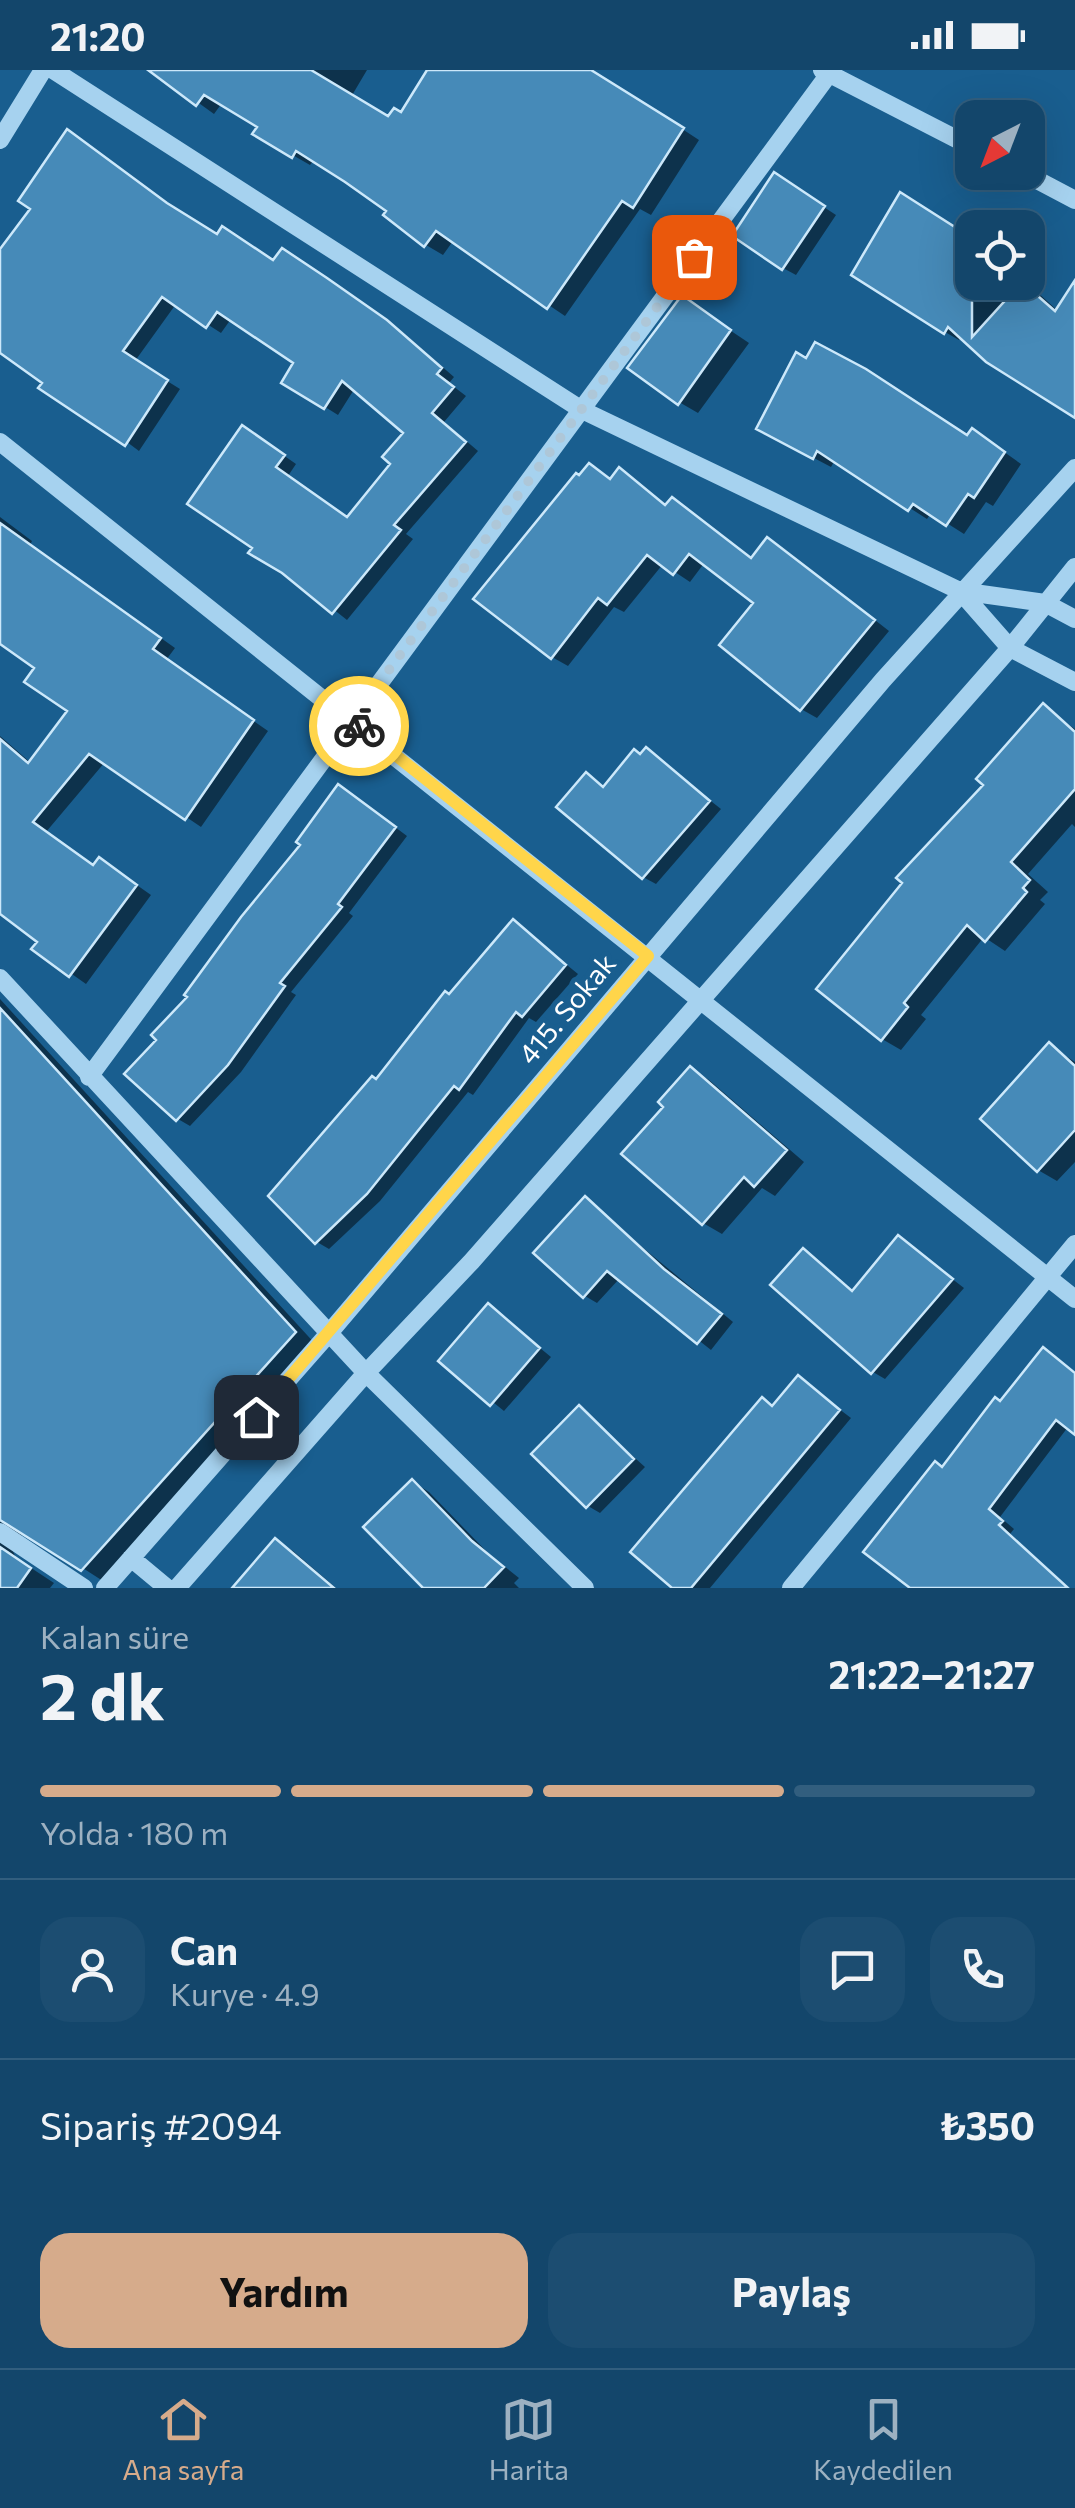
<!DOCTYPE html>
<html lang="tr">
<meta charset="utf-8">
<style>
:root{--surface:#13466b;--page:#1c4d71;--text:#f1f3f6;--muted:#9db1c1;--line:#325e7e;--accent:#d6ab8b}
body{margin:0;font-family:Commissioner,sans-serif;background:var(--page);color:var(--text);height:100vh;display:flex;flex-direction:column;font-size:38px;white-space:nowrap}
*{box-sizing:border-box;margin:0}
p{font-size:32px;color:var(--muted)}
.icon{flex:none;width:55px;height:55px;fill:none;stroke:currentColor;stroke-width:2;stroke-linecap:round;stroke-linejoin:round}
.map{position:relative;height:1518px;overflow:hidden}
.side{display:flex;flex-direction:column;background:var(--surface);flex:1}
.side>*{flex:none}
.needle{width:65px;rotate:222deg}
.fabs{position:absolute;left:955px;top:30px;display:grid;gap:20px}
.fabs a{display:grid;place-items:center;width:90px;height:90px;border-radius:20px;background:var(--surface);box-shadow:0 10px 40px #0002,0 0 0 2px var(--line);font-size:50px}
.pin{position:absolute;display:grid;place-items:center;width:85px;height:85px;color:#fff;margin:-42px;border-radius:20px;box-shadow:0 5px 15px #0006}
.courier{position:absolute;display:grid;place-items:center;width:100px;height:100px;margin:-50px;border:8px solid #ffd54a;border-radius:50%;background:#fff;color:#222;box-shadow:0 2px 12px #0007}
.summary em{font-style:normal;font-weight:700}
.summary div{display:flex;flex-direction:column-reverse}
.summary{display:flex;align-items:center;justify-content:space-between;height:170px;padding:0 40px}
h1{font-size:65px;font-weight:700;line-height:75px}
.bar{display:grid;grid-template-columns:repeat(4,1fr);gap:15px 10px;align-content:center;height:120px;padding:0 40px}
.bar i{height:12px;border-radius:8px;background:var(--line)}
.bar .on{background:var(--accent)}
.bar p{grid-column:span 4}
.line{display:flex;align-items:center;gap:25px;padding:0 40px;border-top:2px solid var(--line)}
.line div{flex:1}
.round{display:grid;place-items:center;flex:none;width:105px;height:105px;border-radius:30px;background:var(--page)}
.button{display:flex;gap:20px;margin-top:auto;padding:20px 40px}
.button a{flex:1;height:115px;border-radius:30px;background:var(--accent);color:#111;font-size:40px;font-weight:700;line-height:115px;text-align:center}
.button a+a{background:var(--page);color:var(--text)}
.status{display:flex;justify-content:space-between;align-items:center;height:70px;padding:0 50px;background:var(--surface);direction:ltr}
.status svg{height:28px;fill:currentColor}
.tabs{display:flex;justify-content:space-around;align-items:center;height:140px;border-top:2px solid var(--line);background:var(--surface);font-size:28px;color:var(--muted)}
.tabs a{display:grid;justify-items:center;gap:5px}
.tabs .on{color:var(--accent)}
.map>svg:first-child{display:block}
.shadow{fill:#0007}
.building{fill:#468ab8;stroke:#cce8fa;stroke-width:2.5}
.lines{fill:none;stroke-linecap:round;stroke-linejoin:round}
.minor{stroke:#a6d2ef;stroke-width:18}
.done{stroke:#aec7d8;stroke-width:10;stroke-dasharray:0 18}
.route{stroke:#ffd54a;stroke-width:12}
.labels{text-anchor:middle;stroke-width:10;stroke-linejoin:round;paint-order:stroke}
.street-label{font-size:28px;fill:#fff;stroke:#195e8f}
</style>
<div class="status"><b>21:20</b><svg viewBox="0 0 49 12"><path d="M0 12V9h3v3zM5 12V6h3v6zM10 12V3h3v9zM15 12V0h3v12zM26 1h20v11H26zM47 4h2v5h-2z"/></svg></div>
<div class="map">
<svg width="1075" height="1518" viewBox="0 0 1075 1518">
<rect width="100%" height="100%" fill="#195e8f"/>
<path class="shadow" d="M153,0H367L351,27L389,49L402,45L430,0H592L699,70L651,145L640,139L565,246L453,171L443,185L426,175L386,145L390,140L314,90L310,95L256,64L261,56L222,33L214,44Z
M787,113L836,145L796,205L783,198Z
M901,126L972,169V212H1026L1058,241L1075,237V345L962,266L959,270L945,262Z
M181,144L275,193L296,189L401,261L454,307L449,313L466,326L444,352L478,381L406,464L413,469L347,550L255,477L256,366L296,394L288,406L348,449L394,393L407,363L355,318L338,345L285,312L297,293L231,249L221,263L176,234L135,291L180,319L139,381L0,277V183Z
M682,228L749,273L698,343L679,332Z
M776,368H968L990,372L1021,394L993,436L986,432L964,464L931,443L927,449L835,390L831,397Z
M620,400L668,436L672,430L688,439L753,489L768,470L784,479L889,561L817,648L801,639L757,533L705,492L690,512L663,494L624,542L614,537L568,596L552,587L612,411Z
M0,447L32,471L30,475L175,578L166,590L268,661L201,757L105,692L46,762L94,797L114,799L151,825L86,914L35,878L40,871L0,800V666L31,693L71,640L38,597L0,571Z
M1043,637L1075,659V757L1072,754L1028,804L1048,822L1040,830L1045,834L1005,881L984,867L921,945L926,949L901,980L882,969L986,714Z
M646,680L721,739L656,814L643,807L586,705L606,718Z
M352,725L407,766L349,843L353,846L291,922L296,925L241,1002L190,1056L178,1049L159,970Z
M514,852L578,904L536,952L529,948L473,1025L468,1022L380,1131L329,1179L317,1172L377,1011Z
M0,929L318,1277L106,1513L30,1464L14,1467L11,1477L16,1488L54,1513L50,1518H0Z
M1050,976L1075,992V1092L1057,1111L1038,1100Z
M690,999L709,1010L804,1092L775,1126L762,1118L722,1164L703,1153L666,1036Z
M585,1130L733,1252L711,1280L620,1208L597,1233L585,1226Z
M899,1168L964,1218L885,1309L873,1302L804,1181L855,1222Z
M489,1236L551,1287L504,1341L442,1291Z
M1044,1280L1075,1303V1362L1068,1357L1000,1447L1014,1459L1010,1464L1069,1518H914L943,1399Z
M798,1308L851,1348L710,1518H676L763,1330L774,1337Z
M579,1338L645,1397L600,1443L588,1436Z
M413,1412L429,1422L489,1484L519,1508L514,1513L519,1518H426Z
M276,1471L293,1481L336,1518H236Z"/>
<path class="building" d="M148,0H311L388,46L394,38L401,42L427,0H591L684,58L633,138L622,131L547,239L436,161L424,177L383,145L386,141L345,112L296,81L292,88L252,64L257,57L204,25L196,36Z
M67,59L167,133L217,164L222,156L273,190L282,178L327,208L387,250L442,298L437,304L454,317L432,343L466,372L394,455L401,460L332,544L282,503L248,483L252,478L187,434L242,355L285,385L276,397L347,447L390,394L382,387L403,363L342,311L324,339L281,313L293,293L217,242L206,258L162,227L123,281L168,310L125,376L38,318L42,313L0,283V179L30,139L18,131Z
M774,102L825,136L782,200L732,166Z
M900,122L972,168V267L1022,212L1055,241L1075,210V348L986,292L948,257L944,264L851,205Z
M682,225L731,260L678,335L627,298Z
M815,272L866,299L967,365L972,358L1005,382L974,428L968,424L946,456L913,434L908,441L817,381L813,389L756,359L796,282L806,288Z
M589,393L610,409L619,397L665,435L672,427L751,488L767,467L875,550L800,641L719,575L753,533L689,484L673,505L647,485L607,535L598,528L551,589L473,529L576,403L579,405Z
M0,453L161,568L153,579L254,650L185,750L89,684L33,752L93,795L99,787L137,815L69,907L31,879L37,872L0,844V669L28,693L67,641L24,612L34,598L0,574Z
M1043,633L1075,662V719L1011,792L1030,810L1023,818L1027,822L985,872L967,855L904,933L908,937L881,971L816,919L902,813L896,808L983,715L976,709Z
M646,677L710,731L642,809L556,737L586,702L603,717L634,679L640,684Z
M338,714L396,757L338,834L342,837L280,913L285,916L228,995L176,1051L124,1004L156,970L151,965L187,927L184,925L241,847L300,775L296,772Z
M513,849L566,895L522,947L516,942L459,1020L454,1016L367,1124L315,1174L268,1126L372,1006L376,1009L445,921L449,924Z
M0,938L296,1262L81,1501L0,1450Z
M1049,972L1075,996V1060L1037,1102L980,1049Z
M690,996L787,1080L754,1117L744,1107L702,1155L621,1084L663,1037L658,1032Z
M585,1126L664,1199L722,1244L697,1274L607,1201L583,1228L533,1183Z
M898,1165L953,1209L871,1304L770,1215L803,1178L852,1221Z
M488,1233L540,1278L490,1336L438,1291Z
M1043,1277L1075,1303V1365L1056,1350L989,1439L1003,1451L999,1455L1068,1518H910L863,1482L935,1391L942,1397L995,1327L1000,1331Z
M798,1305L840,1340L691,1518H672L630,1482L762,1327L772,1336Z
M579,1335L634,1389L586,1438L531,1384Z
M412,1409L472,1471L504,1497L484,1518H423L363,1457Z
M275,1468L334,1518H232Z
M0,1477L31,1498L17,1518H0Z"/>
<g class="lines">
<path class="minor" d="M53,0L582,340L960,521L1045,533L1075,549
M822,0L972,77
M0,70L43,0
M1022,102L1075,130
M0,372L1075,1229
M960,521L1010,578L1075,612
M0,908L366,1303L585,1518
M89,1007L829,4
M0,1462L84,1518
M131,1488L167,1518
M105,1518L330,1262L883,610L1075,398
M177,1518L366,1303L472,1191L1010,578L1075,497
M791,1518L1075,1174"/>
</g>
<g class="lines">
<path class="done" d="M359,656L352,650L694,187"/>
<path class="route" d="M256,1347L648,886L359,656"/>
</g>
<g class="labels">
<g class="street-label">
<text transform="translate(567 939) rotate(-50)" y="10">415. Sokak</text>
</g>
</g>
</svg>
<div class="fabs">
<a><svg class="needle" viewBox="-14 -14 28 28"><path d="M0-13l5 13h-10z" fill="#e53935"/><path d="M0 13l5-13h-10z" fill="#9db1c1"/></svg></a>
<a><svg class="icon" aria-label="locate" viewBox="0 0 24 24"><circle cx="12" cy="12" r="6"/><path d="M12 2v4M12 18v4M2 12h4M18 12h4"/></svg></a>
</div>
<div class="pin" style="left:694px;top:187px;background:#ea580c"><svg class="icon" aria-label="bag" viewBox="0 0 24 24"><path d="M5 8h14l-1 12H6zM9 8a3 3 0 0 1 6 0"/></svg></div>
<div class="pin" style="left:256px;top:1347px;background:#1f2937"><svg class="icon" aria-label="home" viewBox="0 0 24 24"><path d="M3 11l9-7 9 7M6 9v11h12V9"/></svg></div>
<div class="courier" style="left:359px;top:656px"><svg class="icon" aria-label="bike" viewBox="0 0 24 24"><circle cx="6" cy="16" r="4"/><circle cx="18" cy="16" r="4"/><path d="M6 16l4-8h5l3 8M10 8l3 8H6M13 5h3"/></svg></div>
</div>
<section class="side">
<div class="summary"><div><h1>2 dk</h1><p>Kalan süre</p></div><em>21:22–21:27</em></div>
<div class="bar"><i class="on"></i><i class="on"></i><i class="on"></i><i></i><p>Yolda · 180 m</p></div>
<div class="line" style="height:180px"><a class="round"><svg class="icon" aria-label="person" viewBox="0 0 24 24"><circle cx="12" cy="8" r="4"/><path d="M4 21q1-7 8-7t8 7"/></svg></a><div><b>Can</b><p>Kurye · 4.9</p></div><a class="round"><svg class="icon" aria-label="chat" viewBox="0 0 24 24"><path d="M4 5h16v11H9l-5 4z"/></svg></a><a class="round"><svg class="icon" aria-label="phone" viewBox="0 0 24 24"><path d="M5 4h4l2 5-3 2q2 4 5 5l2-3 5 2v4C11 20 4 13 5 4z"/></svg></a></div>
<div class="line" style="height:130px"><div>Sipariş #2094</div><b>₺350</b></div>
<div class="button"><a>Yardım</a><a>Paylaş</a></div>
</section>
<nav class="tabs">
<a class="on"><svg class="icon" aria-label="home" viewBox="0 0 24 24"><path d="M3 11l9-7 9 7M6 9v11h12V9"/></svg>Ana sayfa</a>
<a><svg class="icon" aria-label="map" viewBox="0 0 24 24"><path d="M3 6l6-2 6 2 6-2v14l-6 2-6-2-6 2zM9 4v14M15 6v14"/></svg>Harita</a>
<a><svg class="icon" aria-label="saved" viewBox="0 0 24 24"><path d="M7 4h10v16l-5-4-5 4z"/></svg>Kaydedilen</a>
</nav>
